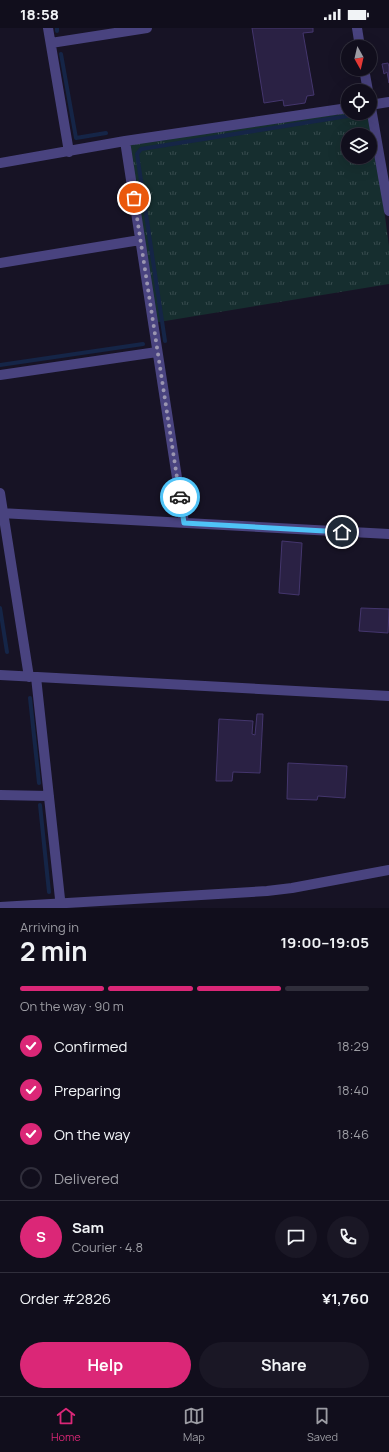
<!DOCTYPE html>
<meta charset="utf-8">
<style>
:root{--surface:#110e1c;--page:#1a1725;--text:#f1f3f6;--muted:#9c9ca3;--line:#302e3b;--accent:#db2777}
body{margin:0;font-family:Manrope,sans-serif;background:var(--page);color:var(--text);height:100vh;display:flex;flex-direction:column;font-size:15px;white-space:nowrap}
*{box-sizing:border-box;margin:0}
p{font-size:13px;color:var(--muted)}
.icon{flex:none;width:22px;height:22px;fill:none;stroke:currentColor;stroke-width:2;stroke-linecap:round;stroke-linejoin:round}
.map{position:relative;height:880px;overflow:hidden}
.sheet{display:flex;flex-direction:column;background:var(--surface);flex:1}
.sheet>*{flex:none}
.needle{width:26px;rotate:172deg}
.fabs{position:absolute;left:341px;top:12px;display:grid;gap:8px}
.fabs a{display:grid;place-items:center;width:36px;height:36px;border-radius:50%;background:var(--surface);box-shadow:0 4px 16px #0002,0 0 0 1px var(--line);font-size:20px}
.pin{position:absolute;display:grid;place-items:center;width:34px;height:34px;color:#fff;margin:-17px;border:2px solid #fff;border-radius:50%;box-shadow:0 1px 4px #0007}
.courier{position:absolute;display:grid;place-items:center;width:40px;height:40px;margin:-20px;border:3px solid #4fc3f7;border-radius:50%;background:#fff;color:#222;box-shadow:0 1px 5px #0007}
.headline em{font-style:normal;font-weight:700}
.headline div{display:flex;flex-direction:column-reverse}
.headline{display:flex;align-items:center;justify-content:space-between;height:68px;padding:0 20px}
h1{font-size:26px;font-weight:700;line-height:30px}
.bar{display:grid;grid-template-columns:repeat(4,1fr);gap:6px 4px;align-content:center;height:48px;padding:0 20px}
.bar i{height:5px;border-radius:3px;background:var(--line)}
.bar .selected{background:var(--accent)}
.bar p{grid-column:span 4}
.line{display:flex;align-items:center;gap:10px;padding:0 20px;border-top:1px solid var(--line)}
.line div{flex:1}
.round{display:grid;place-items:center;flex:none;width:42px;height:42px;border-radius:21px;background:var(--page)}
ol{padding:0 20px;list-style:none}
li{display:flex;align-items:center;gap:12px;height:44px}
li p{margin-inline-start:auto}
li .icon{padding:4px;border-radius:50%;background:var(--accent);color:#fff;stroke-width:4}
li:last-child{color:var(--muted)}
li i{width:22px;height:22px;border:2px solid var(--line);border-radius:50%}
.action{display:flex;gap:8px;margin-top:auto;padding:8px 20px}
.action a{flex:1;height:46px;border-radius:24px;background:var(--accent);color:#fff;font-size:16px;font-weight:700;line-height:46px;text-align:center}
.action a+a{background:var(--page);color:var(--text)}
.status{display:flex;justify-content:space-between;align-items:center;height:28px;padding:0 20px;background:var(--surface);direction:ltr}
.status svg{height:11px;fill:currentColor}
.tab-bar{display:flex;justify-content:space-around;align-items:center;height:56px;border-top:1px solid var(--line);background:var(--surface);font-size:11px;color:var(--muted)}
.tab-bar a{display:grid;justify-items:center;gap:2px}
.tab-bar .selected{color:var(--accent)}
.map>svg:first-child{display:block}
.grass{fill:url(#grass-tufts);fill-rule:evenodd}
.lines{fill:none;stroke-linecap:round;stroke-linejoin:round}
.stream{stroke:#152547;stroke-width:4}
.building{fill:#2a2144;stroke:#44366d}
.minor{stroke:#49437f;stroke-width:10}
.done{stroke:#9a95b0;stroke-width:4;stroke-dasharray:0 7.2}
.route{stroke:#4fc3f7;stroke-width:5}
</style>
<div class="status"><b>18:58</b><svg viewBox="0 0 49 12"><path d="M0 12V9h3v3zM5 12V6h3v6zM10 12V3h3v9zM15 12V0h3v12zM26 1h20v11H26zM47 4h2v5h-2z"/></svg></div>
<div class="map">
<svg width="389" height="880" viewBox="0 0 389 880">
<defs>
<pattern id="grass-tufts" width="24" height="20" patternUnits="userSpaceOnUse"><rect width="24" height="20" fill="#162e2f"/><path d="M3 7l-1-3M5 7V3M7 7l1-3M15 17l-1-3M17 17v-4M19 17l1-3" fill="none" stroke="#384c4e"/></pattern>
</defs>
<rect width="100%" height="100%" fill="#171325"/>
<path class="grass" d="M370,77L389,218V256L153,295L125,113L348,85H370ZM348,107H370V129H348Z"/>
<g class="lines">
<path class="stream" d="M57,0V3
M61,26L76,110L106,105
M165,313L137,126L141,121L354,87
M0,337L143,316
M0,580L7,624
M30,670L39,755
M40,777L49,864"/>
</g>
<path class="building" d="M252,0H313V4L303,5L314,67L307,68L305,75L284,78L283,72L264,75Z
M388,35L389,39V55L387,44L384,46L382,36Z
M282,513L302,515L299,567L279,565Z
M361,580L389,581L388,605L359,603Z
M257,686H263L260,745L233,744L232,753H216L219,691L253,693L252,706L255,707Z
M288,735L347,738L345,770L318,768L317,772L287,771Z"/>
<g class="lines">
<path class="minor" d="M48,0L69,124
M357,0L360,19
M51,15L147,0
M364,41L368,63
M370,74L389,183
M370,77L389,74
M125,113L184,495
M0,135L125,113L348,80
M0,235L140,212
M0,347L157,324
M0,465L29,649
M0,485L389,506
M0,647L389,668
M36,649L61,880
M0,767L49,768
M0,879L267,863L292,860L389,842"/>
</g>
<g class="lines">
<path class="done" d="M134,170L180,469"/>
<path class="route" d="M180,469L184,495L342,504"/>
</g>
</svg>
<div class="fabs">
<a><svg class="needle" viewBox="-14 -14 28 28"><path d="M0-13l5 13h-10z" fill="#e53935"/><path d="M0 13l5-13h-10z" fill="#9c9ca3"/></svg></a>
<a><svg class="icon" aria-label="locate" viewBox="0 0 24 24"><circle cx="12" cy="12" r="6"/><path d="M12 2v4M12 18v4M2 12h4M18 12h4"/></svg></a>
<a><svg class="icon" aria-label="layers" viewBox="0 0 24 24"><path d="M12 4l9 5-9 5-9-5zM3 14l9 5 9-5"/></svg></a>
</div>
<div class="pin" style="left:134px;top:170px;background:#ea580c"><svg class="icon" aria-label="bag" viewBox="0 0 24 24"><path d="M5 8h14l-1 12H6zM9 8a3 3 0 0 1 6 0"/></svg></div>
<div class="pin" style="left:342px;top:504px;background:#1f2937"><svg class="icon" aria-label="home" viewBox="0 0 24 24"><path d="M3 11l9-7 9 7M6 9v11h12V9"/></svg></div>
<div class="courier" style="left:180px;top:469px"><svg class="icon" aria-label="car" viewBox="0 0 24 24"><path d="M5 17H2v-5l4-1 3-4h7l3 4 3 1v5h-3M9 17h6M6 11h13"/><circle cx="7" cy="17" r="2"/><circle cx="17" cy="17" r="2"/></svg></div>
</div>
<section class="sheet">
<div class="headline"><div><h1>2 min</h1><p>Arriving in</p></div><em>19:00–19:05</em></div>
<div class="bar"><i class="selected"></i><i class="selected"></i><i class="selected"></i><i></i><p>On the way · 90 m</p></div>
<ol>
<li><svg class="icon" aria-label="check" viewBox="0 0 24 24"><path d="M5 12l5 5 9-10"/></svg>Confirmed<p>18:29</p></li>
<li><svg class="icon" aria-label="check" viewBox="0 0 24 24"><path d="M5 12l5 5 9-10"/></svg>Preparing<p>18:40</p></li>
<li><svg class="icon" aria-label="check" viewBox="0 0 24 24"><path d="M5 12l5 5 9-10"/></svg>On the way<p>18:46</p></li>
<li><i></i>Delivered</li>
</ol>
<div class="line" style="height:72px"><b class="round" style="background:var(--accent);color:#fff">S</b><div><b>Sam</b><p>Courier · 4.8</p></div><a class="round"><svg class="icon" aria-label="chat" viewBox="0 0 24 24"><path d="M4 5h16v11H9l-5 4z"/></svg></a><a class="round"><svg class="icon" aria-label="phone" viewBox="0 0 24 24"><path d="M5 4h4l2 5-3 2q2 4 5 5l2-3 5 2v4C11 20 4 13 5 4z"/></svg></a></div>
<div class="line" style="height:52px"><div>Order #2826</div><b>¥1,760</b></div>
<div class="action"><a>Help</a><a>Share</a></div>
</section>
<nav class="tab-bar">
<a class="selected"><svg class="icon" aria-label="home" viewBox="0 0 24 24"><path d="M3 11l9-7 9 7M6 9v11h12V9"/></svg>Home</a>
<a><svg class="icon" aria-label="map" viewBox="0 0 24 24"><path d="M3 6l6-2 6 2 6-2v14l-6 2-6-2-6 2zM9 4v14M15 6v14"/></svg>Map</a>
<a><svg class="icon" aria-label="saved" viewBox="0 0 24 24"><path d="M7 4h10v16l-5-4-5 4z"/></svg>Saved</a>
</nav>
